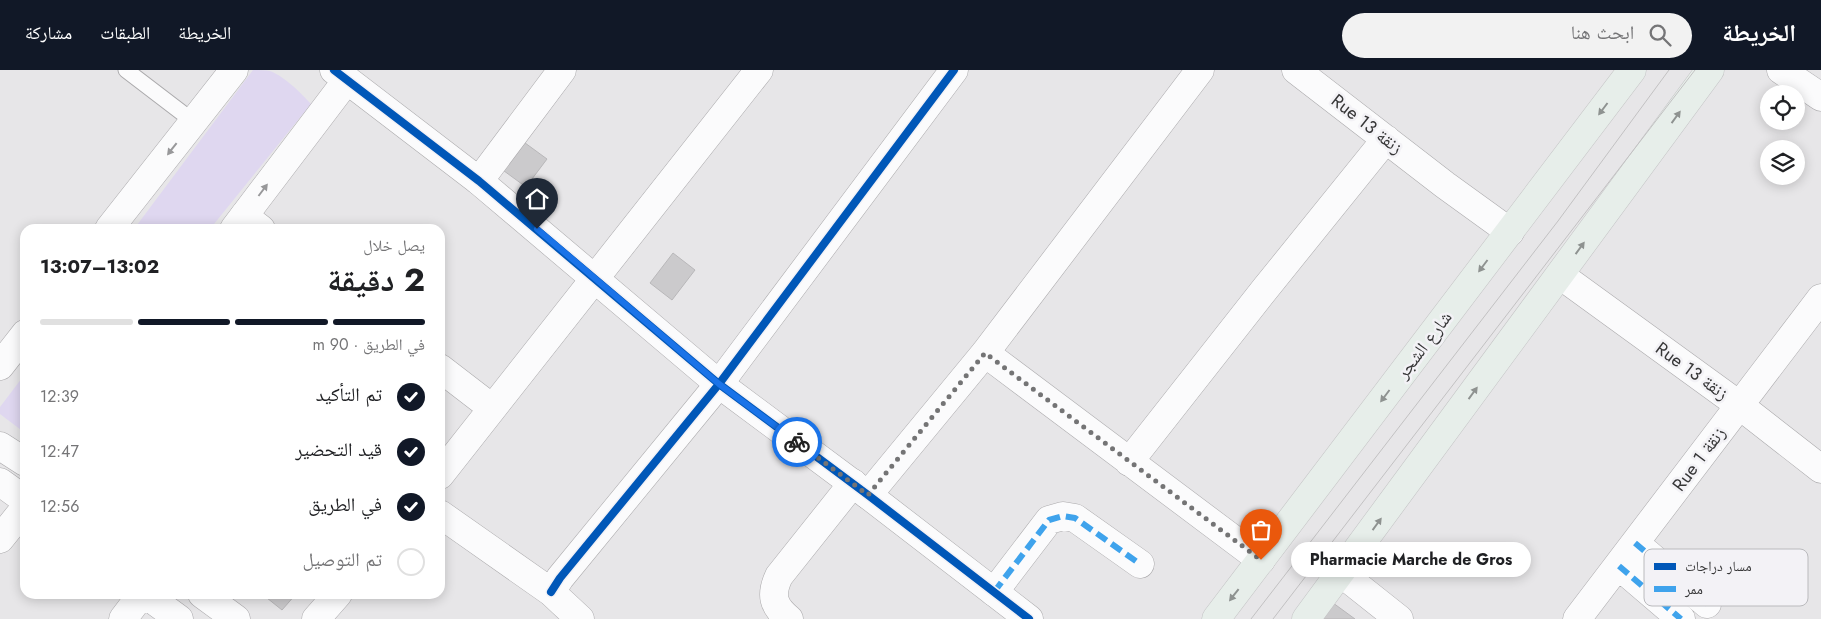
<!DOCTYPE html>
<html lang="ar">
<meta charset="utf-8">
<style>
:root{--surface:#fff;--page:#f2f2f2;--text:#202124;--muted:#757577;--line:#e0e0e0;--accent:#111827}
body{margin:0;font-family:Jost,"Noto Naskh Arabic",sans-serif;background:var(--page);color:var(--text);direction:rtl;height:100vh;display:flex;flex-direction:column;font-size:19px;white-space:nowrap}
*{box-sizing:border-box;margin:0}
p{font-size:16px;color:var(--muted)}
.icon{flex:none;width:28px;height:28px;fill:none;stroke:currentColor;stroke-width:2;stroke-linecap:round;stroke-linejoin:round}
.map{position:relative;flex:1;overflow:hidden;direction:ltr}
.side{position:absolute;left:20px;top:154px;width:425px;height:375px;display:flex;flex-direction:column;background:var(--surface);border-radius:15px;box-shadow:0 2px 12px #0003;direction:rtl}
.side>*{flex:none}
.buttons{position:absolute;left:1760px;top:15px;display:grid;gap:10px}
.buttons a{display:grid;place-items:center;width:45px;height:45px;border-radius:50%;background:var(--surface);box-shadow:0 2px 12px #0003;font-size:25px}
.pin{position:absolute;display:grid;place-items:center;width:42px;height:42px;color:#fff;margin:-51px -21px;border-radius:50% 50% 50% 0;rotate:-45deg;box-shadow:0 0 5px #0007}
.pin .icon{rotate:45deg}
.courier{position:absolute;display:grid;place-items:center;width:50px;height:50px;margin:-25px;border:4px solid #1a73e8;border-radius:50%;background:#fff;color:#222;box-shadow:0 1px 6px #0007}
.bubble{position:absolute;height:35px;border-radius:18px;background:var(--surface);box-shadow:0 2px 12px #0003;font-size:16px;font-weight:700;line-height:35px;text-align:center;direction:rtl}
.head em{font-style:normal;font-weight:700}
.head div{display:flex;flex-direction:column-reverse}
.head{display:flex;align-items:center;justify-content:space-between;height:85px;padding:0 20px}
h1{font-size:32px;font-weight:700;line-height:38px}
.bar{display:grid;grid-template-columns:repeat(4,1fr);gap:8px 5px;align-content:center;height:60px;padding:0 20px}
.bar i{height:6px;border-radius:4px;background:var(--line)}
.bar .on{background:var(--accent)}
.bar p{grid-column:span 4}
ol{padding:0 20px;list-style:none}
li{display:flex;align-items:center;gap:15px;height:55px}
li p{margin-inline-start:auto}
li .icon{padding:5px;border-radius:50%;background:var(--accent);color:#fff;stroke-width:4}
li:last-child{color:var(--muted)}
li i{width:28px;height:28px;border:2px solid var(--line);border-radius:50%}
header{display:flex;align-items:center;gap:30px;box-sizing:border-box;height:70px;padding:0 25px;background:var(--accent);color:#fff}
header strong{font-size:24px}
nav{display:flex;gap:28px;margin-inline-start:auto;font-size:18px}
.search{width:350px;height:45px;background:var(--page);display:flex;align-items:center;gap:12px;box-sizing:border-box;padding:0 18px;border-radius:28px;color:var(--muted);font-size:19px}
.map>svg:first-child{display:block}
.green{fill:#dfd7f0}
.building{fill:#cbcacc;stroke:#b8b7b9}
.lines{fill:none;stroke-linecap:round;stroke-linejoin:round}
.service-casing{stroke:#abaaac;stroke-width:17}
.minor-casing{stroke:#abaaac;stroke-width:29}
.tertiary-casing{stroke:#abaaac;stroke-width:29}
.primary-casing{stroke:#c3c3c4;stroke-width:29}
.service{stroke:#fbfbfc;stroke-width:15}
.minor{stroke:#fbfbfc;stroke-width:28}
.tertiary{stroke:#fbfbfc;stroke-width:28}
.primary{stroke:#e7eeea;stroke-width:28}
.tram{stroke:#c2c1c2;stroke-width:1}
.quiet{stroke:#3fa3ec;stroke-width:6;stroke-dasharray:12 6;stroke-linecap:butt}
.cycleway-casing{stroke:#f3f2f6;stroke-width:11}
.cycleway{stroke:#0057b8;stroke-width:8}
.oneway{fill:#8e9290}
.oneway2{fill:#98989a}
.done{stroke:#747475;stroke-width:5;stroke-dasharray:0 9}
.route{stroke:#1a73e8;stroke-width:6}
.labels{text-anchor:middle;stroke-width:5;stroke-linejoin:round;paint-order:stroke}
.street-label{font-size:18px;fill:#363637;stroke:#f3f2f6}
.key{fill:#f3f2f6;stroke:#bababd;stroke-width:1}
.key-label{font-size:14px;fill:#363637}
</style>
<header>
<strong>الخريطة</strong>
<div class="search"><svg class="icon" aria-label="search" viewBox="0 0 24 24"><circle cx="10" cy="10" r="6"/><path d="M15 15l6 6"/></svg>ابحث هنا</div>
<nav><a>الخريطة</a><a>الطبقات</a><a>مشاركة</a></nav>
</header>
<div class="map">
<svg width="1821" height="549" viewBox="0 0 1821 549">
<rect width="100%" height="100%" fill="#e7e6e8"/>
<path class="green" d="M253,0C258,0 265,0 270,1C284,6 301,23 311,34L210,159H134Z
M25,304V363L0,344V337Z"/>
<path class="building" d="M521,70L547,89L526,117L500,98Z
M673,183L695,200L672,230L650,213Z
M262,524H296L282,540Z
M1329,530L1355,549H1318Z"/>
<g class="lines">
<defs>
<path id="service" d="M126,0L194,52"/>
<path id="minor" d="M1296,0L1445,115L1510,162
M1781,0L1821,27
M479,111L562,0
M244,146L261,159
M1560,205L1739,335L1821,399
M985,283L1261,490
M440,298L492,338
M0,376L25,392
M1129,392L1265,219L1386,69
M440,405L759,0
M0,412L25,430
M868,425L985,283L1200,0
M440,444L551,522L580,549
M1635,473L1707,534
M1619,496L1681,549
M1341,503L1399,549
M551,522L560,508L719,314L954,0
M994,522L1049,450L1063,446L1075,448L1140,494
M145,524L179,549
M202,524L236,549
M123,549L142,524
M316,549L338,524
M789,549C773,536 770,525 779,506L853,413
M1577,549L1821,228"/>
<path id="tertiary" d="M334,0L479,111L719,314L868,425L1029,549
M109,159L234,0
M234,159L347,10
M0,296L25,264
M0,469L25,438"/>
<path id="primary" d="M1216,549L1632,0
M1306,549L1710,0"/>
</defs>
<use href="#service" class="service-casing"/>
<use href="#minor" class="minor-casing"/>
<use href="#tertiary" class="tertiary-casing"/>
<use href="#primary" class="primary-casing"/>
<use href="#service" class="service"/>
<use href="#minor" class="minor"/>
<use href="#tertiary" class="tertiary"/>
<use href="#primary" class="primary"/>
<path class="tram" d="M1251,549L1558,151L1669,0
M1273,549L1695,0"/>
<path class="quiet" d="M1635,473L1707,534
M1619,496L1681,549
M994,522L1049,450L1063,446L1075,448L1140,494"/>
<defs>
<path id="cycleway" d="M334,0L479,111L719,314L868,425L1029,549
M551,522L560,508L719,314L954,0"/>
</defs>
<use href="#cycleway" class="cycleway-casing"/>
<use href="#cycleway" class="cycleway"/>
</g>
<defs><path id="oneway-solid" d="M-6-.8H1V-3.2L6.5 0L1 3.2V.8H-6Z" transform="scale(1.25)"/></defs>
<g class="oneway">
<use href="#oneway-solid" transform="translate(1603 39) rotate(127)"/>
<use href="#oneway-solid" transform="translate(1676 47) rotate(-54)"/>
<use href="#oneway-solid" transform="translate(1580 178) rotate(-54)"/>
<use href="#oneway-solid" transform="translate(1483 196) rotate(127)"/>
<use href="#oneway-solid" transform="translate(1473 323) rotate(-54)"/>
<use href="#oneway-solid" transform="translate(1385 326) rotate(127)"/>
<use href="#oneway-solid" transform="translate(1377 454) rotate(-54)"/>
<use href="#oneway-solid" transform="translate(1234 525) rotate(128)"/>
</g>
<g class="oneway2">
<use href="#oneway-solid" transform="translate(172 79) rotate(128)"/>
<use href="#oneway-solid" transform="translate(263 120) rotate(-53)"/>
</g>
<g class="lines">
<path class="done" d="M797,372L868,425L985,283L1261,490"/>
<path class="route" d="M537,159L719,314L797,372"/>
</g>
<g class="labels">
<g class="street-label">
<text transform="translate(1367 54) rotate(38)" y="6">Rue 13 زنقة</text>
<text transform="translate(1424 275) rotate(-53)" y="6">شارع الشجر</text>
<text transform="translate(1692 301) rotate(36)" y="6">Rue 13 زنقة</text>
<text transform="translate(1699 389) rotate(-53)" y="6">Rue 1 زنقة</text>
</g>
</g>
<rect x="1644" y="479" width="164" height="57" rx="8" class="key"/>
<rect x="1654" y="493" width="22" height="7" fill="#0057b8"/>
<rect x="1654" y="516" width="22" height="6" fill="#3fa3ec"/>
<g class="key-label">
<text x="1685" y="501">مسار دراجات</text>
<text x="1685" y="524">ممر</text>
</g>
</svg>
<div class="buttons">
<a><svg class="icon" aria-label="locate" viewBox="0 0 24 24"><circle cx="12" cy="12" r="6"/><path d="M12 2v4M12 18v4M2 12h4M18 12h4"/></svg></a>
<a><svg class="icon" aria-label="layers" viewBox="0 0 24 24"><path d="M12 4l9 5-9 5-9-5zM3 14l9 5 9-5"/></svg></a>
</div>
<div class="pin" style="left:1261px;top:490px;background:#ea580c"><svg class="icon" aria-label="bag" viewBox="0 0 24 24"><path d="M5 8h14l-1 12H6zM9 8a3 3 0 0 1 6 0"/></svg></div>
<div class="pin" style="left:537px;top:159px;background:#1f2937"><svg class="icon" aria-label="home" viewBox="0 0 24 24"><path d="M3 11l9-7 9 7M6 9v11h12V9"/></svg></div>
<div class="courier" style="left:797px;top:372px"><svg class="icon" aria-label="bike" viewBox="0 0 24 24"><circle cx="6" cy="16" r="4"/><circle cx="18" cy="16" r="4"/><path d="M6 16l4-8h5l3 8M10 8l3 8H6M13 5h3"/></svg></div>
<div class="bubble" style="left:1291px;top:472px;width:240px">Pharmacie Marche de Gros</div>
<section class="side">
<div class="head"><div><h1>2 دقيقة</h1><p>يصل خلال</p></div><em>13:02–13:07</em></div>
<div class="bar"><i class="on"></i><i class="on"></i><i class="on"></i><i></i><p>في الطريق · 90 m</p></div>
<ol>
<li><svg class="icon" aria-label="check" viewBox="0 0 24 24"><path d="M5 12l5 5 9-10"/></svg>تم التأكيد<p>12:39</p></li>
<li><svg class="icon" aria-label="check" viewBox="0 0 24 24"><path d="M5 12l5 5 9-10"/></svg>قيد التحضير<p>12:47</p></li>
<li><svg class="icon" aria-label="check" viewBox="0 0 24 24"><path d="M5 12l5 5 9-10"/></svg>في الطريق<p>12:56</p></li>
<li><i></i>تم التوصيل</li>
</ol>
</section>
</div>
